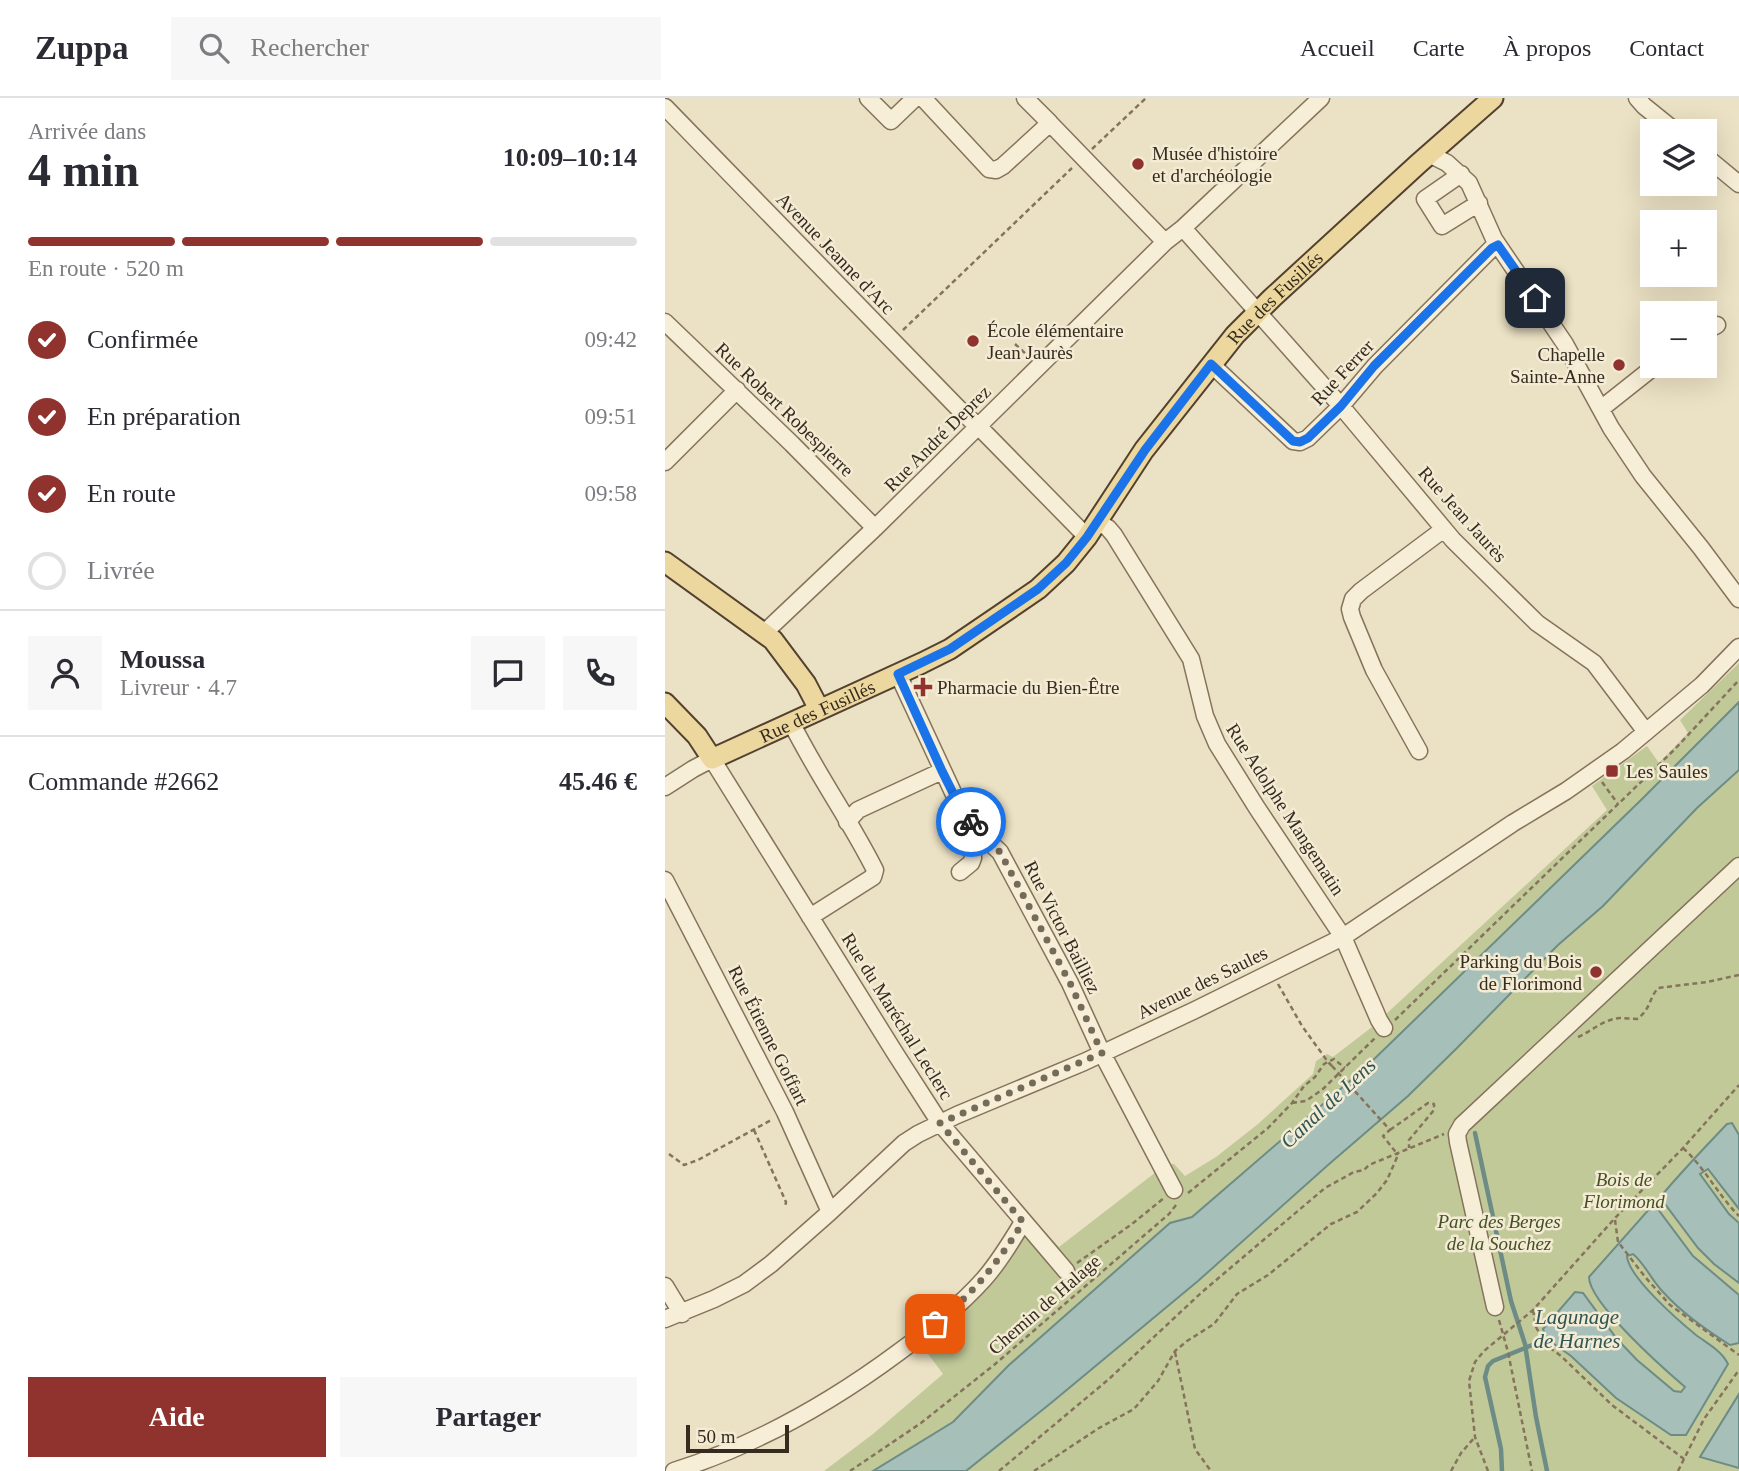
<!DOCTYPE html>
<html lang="fr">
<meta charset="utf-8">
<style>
:root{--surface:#fff;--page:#f7f7f7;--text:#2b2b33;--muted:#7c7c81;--line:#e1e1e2;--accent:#90332f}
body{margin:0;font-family:"Times New Roman",serif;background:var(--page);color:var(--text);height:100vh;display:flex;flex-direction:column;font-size:26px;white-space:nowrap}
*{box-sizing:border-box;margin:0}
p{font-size:23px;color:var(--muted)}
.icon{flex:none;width:38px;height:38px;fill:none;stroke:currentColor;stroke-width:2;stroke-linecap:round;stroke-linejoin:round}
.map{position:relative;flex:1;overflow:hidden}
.side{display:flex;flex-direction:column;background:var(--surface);width:665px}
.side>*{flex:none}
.controls{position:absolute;left:975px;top:21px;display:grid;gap:14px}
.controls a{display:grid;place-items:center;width:77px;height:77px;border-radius:0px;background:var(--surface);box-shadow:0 7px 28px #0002;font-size:35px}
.scale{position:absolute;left:21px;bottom:18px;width:103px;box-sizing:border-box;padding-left:7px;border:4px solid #362b1f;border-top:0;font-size:19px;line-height:24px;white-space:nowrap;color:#362b1f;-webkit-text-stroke:5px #f3ebd3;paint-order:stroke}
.pin{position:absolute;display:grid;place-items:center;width:60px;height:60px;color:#fff;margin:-30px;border-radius:14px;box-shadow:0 4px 10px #0006}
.courier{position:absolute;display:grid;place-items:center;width:70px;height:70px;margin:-35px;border:5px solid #1a73e8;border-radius:50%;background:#fff;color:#222;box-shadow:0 2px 9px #0007}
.overview em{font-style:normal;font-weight:800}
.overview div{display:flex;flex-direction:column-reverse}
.overview{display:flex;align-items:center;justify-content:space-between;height:119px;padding:0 28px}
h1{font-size:46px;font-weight:800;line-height:52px}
.bar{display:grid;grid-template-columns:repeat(4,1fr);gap:10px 7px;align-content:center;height:84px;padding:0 28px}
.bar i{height:9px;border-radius:5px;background:var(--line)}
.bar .selected{background:var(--accent)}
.bar p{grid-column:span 4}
.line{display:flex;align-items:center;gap:18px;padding:0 28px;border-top:2px solid var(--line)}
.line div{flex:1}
.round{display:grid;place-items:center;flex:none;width:74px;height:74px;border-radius:0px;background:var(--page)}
ol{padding:0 28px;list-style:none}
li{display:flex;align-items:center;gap:21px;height:77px}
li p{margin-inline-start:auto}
li .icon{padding:7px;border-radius:50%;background:var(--accent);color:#fff;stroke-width:4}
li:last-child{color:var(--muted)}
li i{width:38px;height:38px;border:4px solid var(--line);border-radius:50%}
.action{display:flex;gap:14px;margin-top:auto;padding:14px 28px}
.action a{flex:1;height:80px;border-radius:0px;background:var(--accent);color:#fff;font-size:28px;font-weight:800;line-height:80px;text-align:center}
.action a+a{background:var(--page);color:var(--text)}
header{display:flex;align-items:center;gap:42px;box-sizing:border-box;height:98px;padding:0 35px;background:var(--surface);border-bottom:2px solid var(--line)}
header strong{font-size:33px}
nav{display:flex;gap:38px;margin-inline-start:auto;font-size:24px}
.search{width:490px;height:63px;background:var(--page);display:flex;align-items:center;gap:18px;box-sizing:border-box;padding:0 24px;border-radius:0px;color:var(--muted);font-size:26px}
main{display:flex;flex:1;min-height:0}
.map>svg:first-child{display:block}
.green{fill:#c1c999}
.water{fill:#a6bfb8;stroke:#6d8c86;stroke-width:2}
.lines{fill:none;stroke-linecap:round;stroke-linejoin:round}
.stream{stroke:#6d8c86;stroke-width:4.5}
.minor-casing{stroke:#85735c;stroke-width:19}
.major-casing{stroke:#534130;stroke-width:23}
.path{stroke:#85735c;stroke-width:2.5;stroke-dasharray:5 3.5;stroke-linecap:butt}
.minor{stroke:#f7eed7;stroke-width:16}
.major{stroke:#ecd79e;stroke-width:19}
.path-bridge{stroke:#85735c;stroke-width:2.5;stroke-dasharray:5 3.5;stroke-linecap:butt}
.done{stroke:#756b59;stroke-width:7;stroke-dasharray:0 12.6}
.route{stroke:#1a73e8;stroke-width:9}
.poi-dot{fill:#90332f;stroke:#f3ebd3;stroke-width:2.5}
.labels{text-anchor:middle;stroke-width:5;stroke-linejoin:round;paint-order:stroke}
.poi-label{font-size:19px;fill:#362b1f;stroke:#f3ebd3;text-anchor:start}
.street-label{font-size:19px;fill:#362b1f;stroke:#f3ebd3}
.park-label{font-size:19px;font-style:italic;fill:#445127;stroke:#f3ebd3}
.water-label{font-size:21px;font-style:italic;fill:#2f5554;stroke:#f3ebd3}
</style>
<header>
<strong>Zuppa</strong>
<div class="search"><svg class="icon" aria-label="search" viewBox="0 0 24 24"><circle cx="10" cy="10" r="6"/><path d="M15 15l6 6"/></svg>Rechercher</div>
<nav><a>Accueil</a><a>Carte</a><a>À propos</a><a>Contact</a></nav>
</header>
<main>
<section class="side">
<div class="overview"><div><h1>4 min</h1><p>Arrivée dans</p></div><em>10:09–10:14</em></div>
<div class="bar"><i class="selected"></i><i class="selected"></i><i class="selected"></i><i></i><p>En route · 520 m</p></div>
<ol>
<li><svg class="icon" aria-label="check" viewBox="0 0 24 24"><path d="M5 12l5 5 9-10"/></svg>Confirmée<p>09:42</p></li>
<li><svg class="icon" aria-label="check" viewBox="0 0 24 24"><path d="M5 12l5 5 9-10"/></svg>En préparation<p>09:51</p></li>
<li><svg class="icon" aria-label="check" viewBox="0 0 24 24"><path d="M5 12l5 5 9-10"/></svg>En route<p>09:58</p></li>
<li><i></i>Livrée</li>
</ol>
<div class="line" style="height:126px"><a class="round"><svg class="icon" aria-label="person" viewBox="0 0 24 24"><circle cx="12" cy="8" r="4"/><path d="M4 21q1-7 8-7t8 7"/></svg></a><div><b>Moussa</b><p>Livreur · 4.7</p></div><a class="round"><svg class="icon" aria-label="chat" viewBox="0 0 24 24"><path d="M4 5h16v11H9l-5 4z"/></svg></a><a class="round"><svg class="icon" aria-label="phone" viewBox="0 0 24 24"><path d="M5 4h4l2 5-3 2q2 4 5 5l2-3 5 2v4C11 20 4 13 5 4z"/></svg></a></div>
<div class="line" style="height:91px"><div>Commande #2662</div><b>45.46 €</b></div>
<div class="action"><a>Aide</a><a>Partager</a></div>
</section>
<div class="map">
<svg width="1074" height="1373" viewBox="0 0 1074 1373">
<rect width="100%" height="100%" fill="#ebe1c4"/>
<path class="green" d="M1074,565V1373H159L208,1336L278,1276L255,1245L354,1141L372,1125L394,1149L491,1074L504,1066H509L520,1078L551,1059L593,1026L648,976L651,963L662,956L668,959L707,929L942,712L927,688L982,648L994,665L1023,635L1015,622Z"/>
<path class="water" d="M1074,604V672L1032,710L938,808L893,847L792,950L743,998L663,1067L533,1183L386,1305L301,1373H208L288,1324L344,1267L505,1125L527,1119L701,969L976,702Z
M1067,1025L1074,1037V1111L1043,1071L1035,1076L1064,1116L1074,1125V1185L1049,1166L1033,1150L1000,1106L997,1097C1018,1072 1040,1049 1062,1026Z
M986,1109L992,1110L1028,1158L1074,1197V1245L1065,1247C1041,1232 1018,1216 999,1195C987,1183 980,1166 968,1156L962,1158C963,1179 1014,1223 1031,1237C1043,1246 1057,1253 1063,1266L1021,1337H1006L951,1300L906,1258L882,1241L878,1231L910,1194L918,1195L952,1241L972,1262L1009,1293L1016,1294L1020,1289C999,1271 924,1205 924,1179Z
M1074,1296V1370L1035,1359Z"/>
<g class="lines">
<path class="stream" d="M810,1035L846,1203L860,1246L871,1319L882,1373
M837,1373L836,1351L820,1279L823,1268L828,1263L882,1241"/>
<defs>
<path id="minor" d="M203,0L226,23L250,0
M258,0L324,71L331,72L338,68L385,25L360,0
M972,0L979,8L1010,33
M0,9L294,311L319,334L422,439
M379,19L500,144
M764,56L782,65L804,85L829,141L900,246L946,330L978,378L1036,450L1074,501
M1040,58L1074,86
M796,76L760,101L777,128L814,105
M518,130L676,308L788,442L872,525L929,565L981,634
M0,224L127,346L210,430
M1040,233L1052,227
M546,266L628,343L635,344L643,340L676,308L710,268L827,150L833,147
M937,310L990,268
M0,364L72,292
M433,424L443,430L449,437L526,561L540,618L552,646L592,710L678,839L714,922L719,930
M99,535L210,430L500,144L518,130L656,0
M233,576L292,703L310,731L335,754L405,885L437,955L509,1092
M126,624C151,675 185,722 210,772L208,779L145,819
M754,653L709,572L687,519L685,511L688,501L696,493L779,431
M0,689L28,671L47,661L230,955L275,1025L401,1173
M182,724L193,712L277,673
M295,774L306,765L308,760L307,745L310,731
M0,782L120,1014L165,1114
M0,1188L17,1216
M830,1209L793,1044L792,1036L797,1027L1074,768
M0,1221L49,1201L79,1186L106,1166L165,1114L239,1045L253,1036L292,1017L419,964L528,913L678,839L848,725L901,693L958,653L1037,587L1074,549
M9,1373C92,1347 164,1306 234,1254C264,1232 294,1209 319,1181C334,1164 346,1144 358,1124"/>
<g id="major">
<path d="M0,464L108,542L141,586L154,611"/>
<path id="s1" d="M0,605L32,638L47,661L257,565L285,551L338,515L373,491L401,465L422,439L479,352L570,237L607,200L753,66L828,0"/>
</g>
</defs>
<use href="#minor" class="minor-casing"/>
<use href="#major" class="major-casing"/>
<path class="path" d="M427,51L481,0
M238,232L407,70
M350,246L363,258
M937,684L953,706
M613,886L637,928L663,964L667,968
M730,922L1010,651L1074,582
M913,939C927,933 939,921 955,920C960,920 966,921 972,921C986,911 983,902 993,890L1042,884L1074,877
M627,1005L641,1003L658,991L710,940
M726,1031L718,1038L733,1057
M89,1032L121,1104L120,1109
M725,1032L763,1005L769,1006V1012L744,1042V1050
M1018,1050C1040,1070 1053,1097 1074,1118
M4,1056L19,1067L33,1062L108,1021
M523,1095L603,1030L627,1005L639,988L650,979L659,966L669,961L680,970
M950,1122L953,1144L981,1180L1005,1207L1074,1257
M412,1165L467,1126L499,1100
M868,1212L871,1229L881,1247L896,1258L947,1307L1019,1361
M834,1222L843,1254L867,1373
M510,1254L530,1351L546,1373
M185,1373L256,1325L329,1267L504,1116L511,1107
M334,1373L444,1281L537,1194L660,1090L689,1074L699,1072L704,1067L779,1036
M369,1373L434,1330L469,1311L493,1283L510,1253L522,1243L549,1226L572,1196L603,1177L666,1126L692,1114L712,1095L722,1082L733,1057
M786,1373L796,1355L810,1339
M823,1373L810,1339L804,1283L810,1264L819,1253L868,1212L950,1120L1018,1050L1074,987
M1013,1373L1039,1321L1074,1272"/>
<use href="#minor" class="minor"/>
<use href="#major" class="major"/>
<path class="path-bridge" d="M667,968L725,1032"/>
</g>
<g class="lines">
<path class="done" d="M270,1226C309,1195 332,1166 358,1124L275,1025L437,955L405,885L335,754L310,731L306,724"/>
<path class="route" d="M306,724L292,703L277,673L233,576L285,551L373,491L401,465L422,439L480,352L546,266L628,343L635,344L643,340L676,308L709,268L827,150L833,147L870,200"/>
</g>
<g class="poi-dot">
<circle cx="473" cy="66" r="7"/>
<circle cx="308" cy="243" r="7"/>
<circle cx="954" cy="267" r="7"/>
<path d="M254.5 578.5h7v7h7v7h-7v7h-7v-7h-7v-7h7z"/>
<rect x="940" y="666" width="14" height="14" rx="3.5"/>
<circle cx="931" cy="874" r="7"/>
</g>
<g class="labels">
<g class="poi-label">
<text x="487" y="62">Musée d'histoire<tspan x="487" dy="22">et d'archéologie</tspan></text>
<text x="322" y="239">École élémentaire<tspan x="322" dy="22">Jean Jaurès</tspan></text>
<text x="940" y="263" text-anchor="end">Chapelle<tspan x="940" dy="22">Sainte-Anne</tspan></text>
<text x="272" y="596">Pharmacie du Bien-Être</text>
<text x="961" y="680">Les Saules</text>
<text x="917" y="870" text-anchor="end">Parking du Bois<tspan x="917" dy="22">de Florimond</tspan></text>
</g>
<g class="street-label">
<text transform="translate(171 155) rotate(46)" y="7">Avenue Jeanne d'Arc</text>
<text dy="7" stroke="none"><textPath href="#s1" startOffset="819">Rue des Fusillés</textPath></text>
<text transform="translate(677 274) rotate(-47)" y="7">Rue Ferrer</text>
<text transform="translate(120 311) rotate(44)" y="7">Rue Robert Robespierre</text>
<text transform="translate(272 340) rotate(-45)" y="7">Rue André Deprez</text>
<text transform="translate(798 416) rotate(48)" y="7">Rue Jean Jaurès</text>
<text dy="7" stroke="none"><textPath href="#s1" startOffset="189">Rue des Fusillés</textPath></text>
<text transform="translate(621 711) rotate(57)" y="7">Rue Adolphe Mangematin</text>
<text transform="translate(398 829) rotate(63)" y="7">Rue Victor Bailliez</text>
<text transform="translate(537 884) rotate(-26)" y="7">Avenue des Saules</text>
<text transform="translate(233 918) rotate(58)" y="7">Rue du Maréchal Leclerc</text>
<text transform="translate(104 937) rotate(63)" y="7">Rue Étienne Goffart</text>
<text transform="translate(379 1206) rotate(-41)" y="7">Chemin de Halage</text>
</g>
<g class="park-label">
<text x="959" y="1088">Bois de<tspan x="959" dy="22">Florimond</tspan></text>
<text x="834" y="1130">Parc des Berges<tspan x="834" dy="22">de la Souchez</tspan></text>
</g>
<g class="water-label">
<text transform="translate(663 1005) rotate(-43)" y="7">Canal de Lens</text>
<text x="912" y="1226">Lagunage<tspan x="912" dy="24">de Harnes</tspan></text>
</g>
</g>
</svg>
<div class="controls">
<a><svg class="icon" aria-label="layers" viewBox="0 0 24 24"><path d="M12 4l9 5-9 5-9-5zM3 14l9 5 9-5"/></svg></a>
<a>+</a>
<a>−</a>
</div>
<div class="scale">50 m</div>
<div class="pin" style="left:270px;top:1226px;background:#ea580c"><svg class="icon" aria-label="bag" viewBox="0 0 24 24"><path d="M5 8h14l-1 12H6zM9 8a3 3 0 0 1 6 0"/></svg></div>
<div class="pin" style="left:870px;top:200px;background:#1f2937"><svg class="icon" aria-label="home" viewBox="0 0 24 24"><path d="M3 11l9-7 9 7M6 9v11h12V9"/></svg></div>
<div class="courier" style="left:306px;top:724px"><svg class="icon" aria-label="bike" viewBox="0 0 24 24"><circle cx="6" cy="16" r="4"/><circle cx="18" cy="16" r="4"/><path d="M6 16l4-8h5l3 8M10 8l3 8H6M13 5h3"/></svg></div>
</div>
</main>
